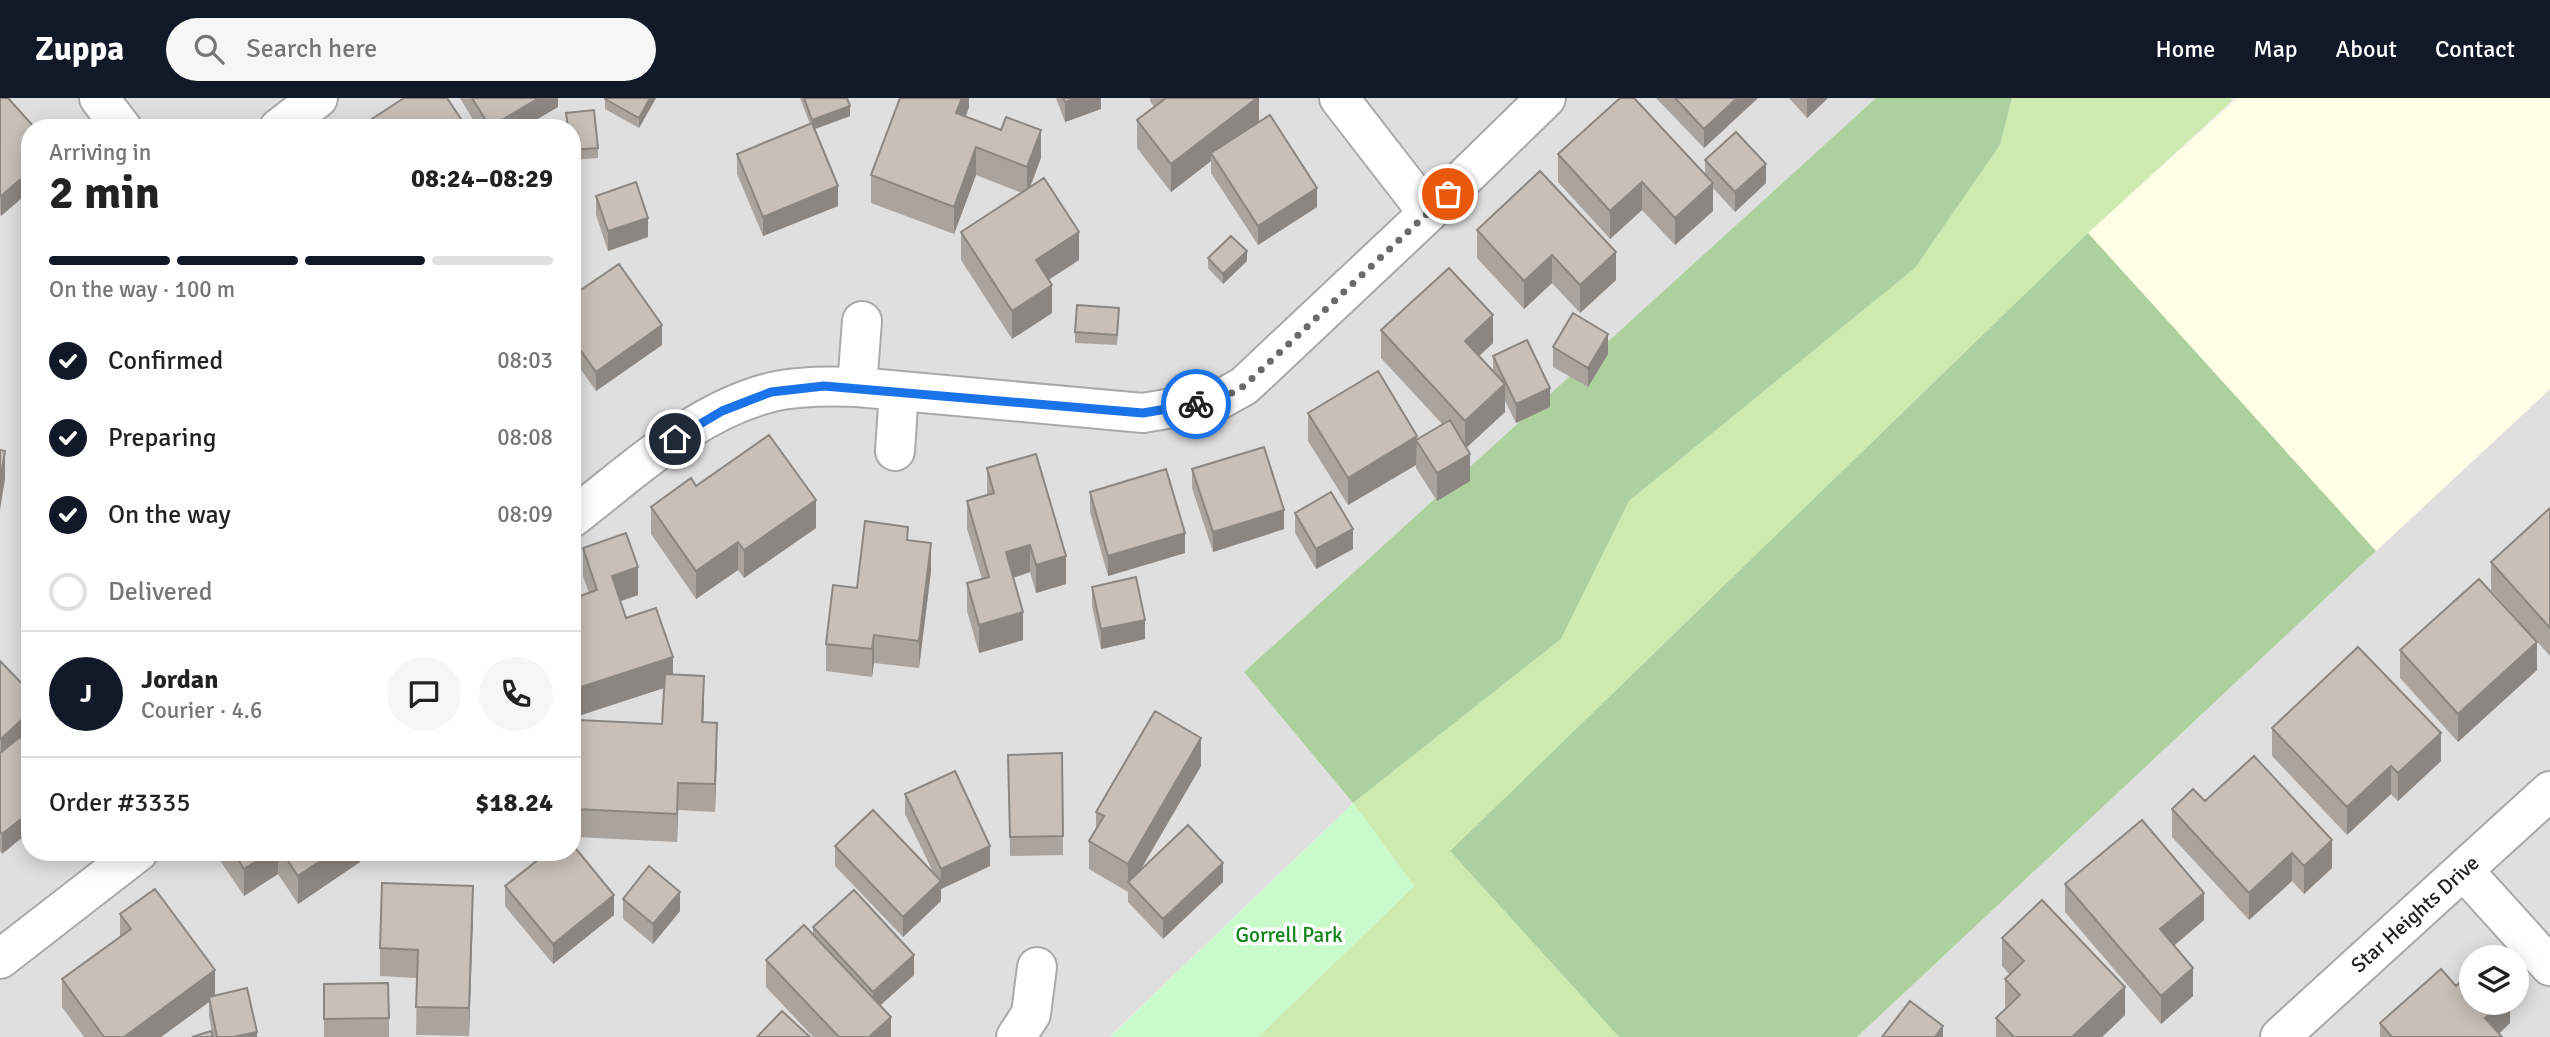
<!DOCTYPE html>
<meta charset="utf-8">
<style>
:root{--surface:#fff;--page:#f6f6f6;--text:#222;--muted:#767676;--line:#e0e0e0;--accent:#111827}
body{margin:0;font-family:Signika,sans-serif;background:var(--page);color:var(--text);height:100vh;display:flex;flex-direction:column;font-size:26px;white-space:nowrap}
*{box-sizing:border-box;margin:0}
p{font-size:23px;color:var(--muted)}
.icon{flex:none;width:38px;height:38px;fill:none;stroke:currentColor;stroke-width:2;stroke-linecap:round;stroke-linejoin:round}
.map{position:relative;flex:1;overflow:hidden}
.sheet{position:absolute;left:21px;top:21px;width:560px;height:742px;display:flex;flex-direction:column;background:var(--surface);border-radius:28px;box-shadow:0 4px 18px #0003}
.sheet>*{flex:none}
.tools{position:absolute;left:2459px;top:847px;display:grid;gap:14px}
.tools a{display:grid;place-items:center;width:70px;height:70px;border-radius:50%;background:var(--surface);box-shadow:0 4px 18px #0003;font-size:35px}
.pin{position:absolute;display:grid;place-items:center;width:60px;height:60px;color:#fff;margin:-30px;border:4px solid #fff;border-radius:50%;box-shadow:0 2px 7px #0007}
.courier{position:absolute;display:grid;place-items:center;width:70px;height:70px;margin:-35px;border:5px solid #1a73e8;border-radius:50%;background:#fff;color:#222;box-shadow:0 2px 9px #0007}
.headline em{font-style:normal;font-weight:800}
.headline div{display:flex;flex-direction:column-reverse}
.headline{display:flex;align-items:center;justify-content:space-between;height:119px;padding:0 28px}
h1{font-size:46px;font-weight:800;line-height:52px}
.bar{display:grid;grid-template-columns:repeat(4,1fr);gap:10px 7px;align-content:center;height:84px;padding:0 28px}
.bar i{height:9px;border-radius:5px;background:var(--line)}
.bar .selected{background:var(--accent)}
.bar p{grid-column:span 4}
.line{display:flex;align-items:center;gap:18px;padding:0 28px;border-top:2px solid var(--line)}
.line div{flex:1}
.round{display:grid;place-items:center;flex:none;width:74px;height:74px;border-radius:37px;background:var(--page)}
ol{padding:0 28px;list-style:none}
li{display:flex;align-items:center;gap:21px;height:77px}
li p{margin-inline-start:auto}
li .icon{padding:7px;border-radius:50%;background:var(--accent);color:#fff;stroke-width:4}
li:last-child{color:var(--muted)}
li i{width:38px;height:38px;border:4px solid var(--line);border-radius:50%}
header{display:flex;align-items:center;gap:42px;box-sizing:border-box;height:98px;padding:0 35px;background:var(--accent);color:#fff}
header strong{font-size:33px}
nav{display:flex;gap:38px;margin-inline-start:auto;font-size:24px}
.search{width:490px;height:63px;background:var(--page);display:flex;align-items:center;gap:18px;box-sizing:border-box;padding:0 24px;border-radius:38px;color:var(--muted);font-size:26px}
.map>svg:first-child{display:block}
.residential{fill:#e0dfdf;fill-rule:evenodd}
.education{fill:#ffffe5}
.grass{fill:#cdebb0}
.forest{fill:#add19e}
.park{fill:#c8facc}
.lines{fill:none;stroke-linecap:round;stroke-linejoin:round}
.minor-casing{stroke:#a9a9a9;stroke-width:42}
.minor{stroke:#fff;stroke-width:38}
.wall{fill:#aba49e}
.shaded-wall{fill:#8b8681}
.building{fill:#c7bfb8;stroke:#8b8681;stroke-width:2}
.done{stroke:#6b6a68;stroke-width:7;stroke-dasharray:0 12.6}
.route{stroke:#1a73e8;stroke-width:9}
.labels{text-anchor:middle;stroke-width:7;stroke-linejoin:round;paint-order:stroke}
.street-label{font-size:21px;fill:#222;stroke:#fff}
.park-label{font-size:21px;fill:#0c8416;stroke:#fff}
</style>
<header>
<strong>Zuppa</strong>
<div class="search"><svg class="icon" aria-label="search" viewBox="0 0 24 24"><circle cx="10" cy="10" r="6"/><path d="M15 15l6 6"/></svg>Search here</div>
<nav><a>Home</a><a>Map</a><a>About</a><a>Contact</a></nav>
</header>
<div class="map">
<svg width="2550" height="939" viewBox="0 0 2550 939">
<rect width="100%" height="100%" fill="#f2efe9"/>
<path class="residential" d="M0,0H1876L1244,574L1353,705L1109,939H0ZM30,30H572V754H30Z
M2550,291V939H1857L2376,453ZM2471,859H2516V905H2471Z"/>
<path class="education" d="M2238,0H2550V291L2376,453L2088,135Z"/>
<path class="grass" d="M2012,0H2230L2233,2L2088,135L1450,753L1619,939H1258L1414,788L1353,705L1561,541L1629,403L1915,170L2000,47Z"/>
<path class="forest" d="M1876,0H2012L2000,47L1915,170L1629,403L1561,541L1353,705L1244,574Z
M2088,135L2376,453L1857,939H1619L1450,753Z"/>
<path class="park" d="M1353,705L1414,788L1258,939H1110Z"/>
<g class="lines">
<defs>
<path id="minor" d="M99,0L122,30
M1339,0L1428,115
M279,30L318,0
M857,289L862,223
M895,353L899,293
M572,420C633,373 695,313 772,294C799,288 829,288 857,289L1143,315L1219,302L1244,288L1428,115L1546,0
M2464,773L2550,868
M0,861L138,754
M1016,939L1031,916L1037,869
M2280,939L2550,693"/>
</defs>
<use href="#minor" class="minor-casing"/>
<use href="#minor" class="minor"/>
</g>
<path class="wall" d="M0,0L30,30V93L1,118L0,116Z
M460,0H558V9L522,30H478Z
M656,0L639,30L605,11V1Z
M800,0H847L850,18L815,31L838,108L763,138L737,76V56L810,26Z
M969,0V9L966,19L1041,60L1030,90L1079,162L1048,182L1052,215L1012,241L961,162V134L1022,95L976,77L954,136L871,105V77Z
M1056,0H1101V11L1065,24Z
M1150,0H1259V24L1317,109L1258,147L1211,75V63L1171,94L1137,50V22L1154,9L1150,3Z
M1656,0H1758L1704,50Z
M1789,0H1828L1807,20Z
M566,15L598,50V60L572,62V30H567Z
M1558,56L1705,76V62L1766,85L1735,114L1713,90V113L1675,147L1642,112L1610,141L1558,84Z
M1540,73L1616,182L1580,215L1552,185L1524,211L1477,160V132Z
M596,98L648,139L608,153L596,117Z
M30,106V141L22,131V111Z
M1208,160L1247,163L1223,186L1208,170Z
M572,198L662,247L596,293L572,259Z
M1119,221L1117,247L1075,245V234Z
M1381,232L1493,245L1479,258L1493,273V258L1550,309L1516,325L1505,303V314L1466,350L1470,383L1437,403L1416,370V367L1348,407L1308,343V315L1417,342L1443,327L1381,260Z
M1553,249L1608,256L1588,289L1553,269Z
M987,370L1066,486L1036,495L1030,474L1013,480L1023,542L979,555L967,513V485L982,481L967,431V403L987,397Z
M1192,371L1284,431L1213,454L1192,390Z
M696,388L816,430L744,480L738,472L696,501L651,436V409Z
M1090,394L1185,455L1108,478L1090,414Z
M2550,410V558L2491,492V464Z
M1295,415L1353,451L1316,471L1295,435Z
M908,442L931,473L919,570L874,565L872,579L826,573V546L857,490Z
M583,450L638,497L621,503L626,520L673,577L704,606L703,624L717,653L715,714L678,712L677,744L575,739V711L662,626L664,590L572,620V501L589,495L583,478Z
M1092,489L1145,541L1101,551L1092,508Z
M2400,552L2537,572L2458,644L2400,580Z
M0,563L30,594V633L22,641L30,651V733L2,756L0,753Z
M2272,630L2441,663L2398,703L2391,696L2347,737L2272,658Z
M1062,655L1063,757L1010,758L1008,657Z
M1201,668L1140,773L1223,784L1163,841L1128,804V794L1089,771V743L1096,731V714Z
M905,696L990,768L941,791V803L903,839L835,768V748L933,774L905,716Z
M2172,711L2332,770L2304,796L2292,783L2249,822L2172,739Z
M219,754H360V764L298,806L278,776L244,798L219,761Z
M2065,786L2204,822L2174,848L2193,898L2161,926L2065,814Z
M505,788L614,817L553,866L505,808Z
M623,801L680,813L653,846L623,821Z
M120,816L215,897L257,939H213L209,918V904L161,939H84L62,909V881L120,839Z
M473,816L469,938L416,937L417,880L380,878V850Z
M813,829L914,877L880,907L891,939H813L766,889V862L813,836Z
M2002,840L2125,917L2102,939H1996V920L2006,910L2005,909V881L2010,877L2002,868Z
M324,886L389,920V939H324Z
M2456,888L2510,905V925L2499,936L2502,939H2380V925Z"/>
<path class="shaded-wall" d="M539,0H558V9L522,30H490Z
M650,0H656L639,30V20Z
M962,0H969V9L956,43V15Z
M1077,0H1101V11L1065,24V4Z
M1257,0H1259V26L1211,55V63L1171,94V66Z
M1737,0H1758L1704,50V31Z
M1807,0H1828L1807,20Z
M850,8V18L812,32V22Z
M1041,32V60L1027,96V69Z
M976,49V77L954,136V109Z
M1766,66V85L1735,114V94Z
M30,73V93L1,118V98Z
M1642,84V112L1610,141V113Z
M1713,85V113L1675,147V120Z
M838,88V108L763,138V119Z
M1317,90V109L1258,147V128Z
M648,120V139L608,153V133Z
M1079,134V162L1036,190V162Z
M1247,153V163L1223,186V176Z
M1616,154V182L1580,215V187Z
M1552,157V185L1524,211V183Z
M1052,187V215L1012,241V213Z
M1493,217V245L1465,271V243Z
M662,227V247L596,293V274Z
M1608,236V256L1588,289V270Z
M1505,286V314L1465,351V323Z
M1550,290V309L1516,325V306Z
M1417,338L1416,367L1348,407V380Z
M5,353V381L0,412V384Z
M1470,356V383L1437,403V375Z
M816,402V430L744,480V452Z
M1284,412V431L1213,454V434Z
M1353,431V451L1316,471V451Z
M1185,435V455L1108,478V458Z
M738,444V472L696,501V473Z
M931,445V473L919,570V543Z
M1030,447V474L1006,482V454Z
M1066,458V486L1036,495V467Z
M638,469V497L612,506V478Z
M1023,514V542L979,555V527Z
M1145,522V541L1101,551V531Z
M874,537V565L872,579V551Z
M2537,544V572L2458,644V616Z
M673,559V587L572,620V592Z
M704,578V606L702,652V624Z
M30,614V633L1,660V641Z
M717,625V653L715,714V686Z
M2441,635V663L2398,703V675Z
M1201,640V668L1131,788L1128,784V766Z
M2391,668V696L2347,737V709Z
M678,685V712L677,744V716Z
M30,714V733L2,756V736Z
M2332,742V770L2304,796V768Z
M990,748V768L941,791V803L903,839V819L941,784V771Z
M269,754H278V776L244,798V771Z
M333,754H360V764L298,806V778Z
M2292,755V783L2249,822V795Z
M1223,765V784L1163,841V821Z
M473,788V816L469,938V910Z
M680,794V813L653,846V826Z
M2204,795V822L2160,859V831Z
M614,797V817L553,866V846Z
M914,857V877L873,914V894Z
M2193,870V898L2161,926V898Z
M215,872V900L209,899V904L161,939H124Z
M2125,889V917L2102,939H2072Z
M2502,905H2510V925L2495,939L2485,920Z
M891,919V939H869Z
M1943,928V939H1935Z
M257,934V939H233Z"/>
<path class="building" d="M0,0H8L35,30H30V73L1,98L0,97Z
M404,0H447L467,30H366L364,26Z
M472,0H539L490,29Z
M605,0H650L639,20L605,1Z
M804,0H847L850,8L812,22Z
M900,0H962L956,15L1001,32L1006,19L1041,32L1027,69L976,49L954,109L871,77Z
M1063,0H1077L1065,4Z
M1166,0H1257L1171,66L1137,22Z
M1620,0H1634L1713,85L1675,120L1642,84L1610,113L1558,56Z
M1675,0H1737L1704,31Z
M594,12L598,50L572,52V30H568L566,15Z
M1270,17L1317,90L1258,128L1211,55Z
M812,25L838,88L763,119L737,56Z
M1736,34L1766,66L1735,94L1705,62Z
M1540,73L1616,154L1580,187L1552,157L1524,183L1477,132Z
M1044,80L1079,134L1036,162L1052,187L1012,213L961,134Z
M636,84L648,120L608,133L596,98Z
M30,106V122L22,111Z
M1231,138L1247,153L1223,176L1208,160Z
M619,166L662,227L596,274L572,240V198Z
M1449,170L1493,217L1465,243L1505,286L1465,323L1381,232Z
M1077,207L1119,210L1117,237L1075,234Z
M1573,215L1608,236L1588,270L1553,249Z
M1527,242L1550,290L1516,306L1493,258Z
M1378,273L1417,338L1348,380L1308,315Z
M1450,322L1470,356L1437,375L1416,342Z
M769,337L816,402L744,452L738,444L696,473L651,409L691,380L696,388Z
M1264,349L1284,412L1213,434L1192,371Z
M0,352L5,353L0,384Z
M1036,356L1066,458L1036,467L1030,447L1006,454L1023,514L979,527L967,485L989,479L967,403L994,395L987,370Z
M1166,371L1185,435L1108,458L1090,394Z
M1331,394L1353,431L1316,451L1295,415Z
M2550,410V530L2491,464Z
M865,423L908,429L907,442L931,445L919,543L874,537L872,551L826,546L833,487L857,490Z
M626,435L638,469L612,478L626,520L656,510L673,559L572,592V501L597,492L583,450Z
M1136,479L1145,522L1101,531L1092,489Z
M2479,481L2537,544L2458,616L2400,552Z
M2358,549L2441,635L2398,675L2391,668L2347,709L2272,630Z
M0,563L30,594V614L1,641L0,639Z
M665,576L704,578L702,624L717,625L715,686L678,685L677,716L575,711L579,622L662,626Z
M1155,613L1201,640L1128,766L1089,743L1104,718L1096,714Z
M20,639L30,651V714L2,736L0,733V655Z
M1062,655L1063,738L1010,739L1008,657Z
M2254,658L2332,742L2304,768L2292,755L2249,795L2172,711L2193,691L2205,703Z
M955,673L990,748L941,771L905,696Z
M873,712L941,783L903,819L835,748Z
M2142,722L2204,795L2160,831L2193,870L2161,898L2065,786Z
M1188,727L1223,765L1163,821L1128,784Z
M572,746L614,797L553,846L505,788L548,754H572Z
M233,754H269L244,771Z
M282,754H333L298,778Z
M649,768L680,794L653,826L623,801Z
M382,785L473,788L469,910L416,909L418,852L380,850Z
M155,791L215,872L124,939H104L62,881L131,831L120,816Z
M854,792L914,857L873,894L813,829Z
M2042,802L2125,889L2072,939H2014L1996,920L2020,897L2005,881L2024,863L2002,840Z
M804,827L891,919L869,939H839L766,862Z
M2441,871L2456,888L2471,874V905H2502L2485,920L2502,939H2392L2380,925Z
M388,885L389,920L324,921V886Z
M247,890L257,934L233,939H217L209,899Z
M1910,903L1943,928L1935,939H1882Z
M782,913L810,939H757Z
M211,933L213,939H192Z"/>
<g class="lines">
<path class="done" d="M1196,306L1219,302L1244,288L1448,96"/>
<path class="route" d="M675,341L722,313L771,294L824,288L1143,315L1196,306"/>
</g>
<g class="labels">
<g class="street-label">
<text transform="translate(2415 816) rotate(-42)" y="7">Star Heights Drive</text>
</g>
<g class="park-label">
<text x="1289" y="844">Gorrell Park</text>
</g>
</g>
</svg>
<div class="tools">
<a><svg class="icon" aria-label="layers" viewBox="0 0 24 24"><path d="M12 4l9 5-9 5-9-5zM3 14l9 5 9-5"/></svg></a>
</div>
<div class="pin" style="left:1448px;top:96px;background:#ea580c"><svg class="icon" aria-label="bag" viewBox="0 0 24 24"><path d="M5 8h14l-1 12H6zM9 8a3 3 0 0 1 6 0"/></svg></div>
<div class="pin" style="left:675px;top:341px;background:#1f2937"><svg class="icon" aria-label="home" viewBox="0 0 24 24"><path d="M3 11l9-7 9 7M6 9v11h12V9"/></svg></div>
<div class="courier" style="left:1196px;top:306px"><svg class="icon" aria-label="bike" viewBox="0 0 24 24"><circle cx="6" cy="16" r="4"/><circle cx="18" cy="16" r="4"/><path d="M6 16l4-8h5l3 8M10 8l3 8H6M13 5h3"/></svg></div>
<section class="sheet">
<div class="headline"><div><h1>2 min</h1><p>Arriving in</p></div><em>08:24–08:29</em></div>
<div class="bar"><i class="selected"></i><i class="selected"></i><i class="selected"></i><i></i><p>On the way · 100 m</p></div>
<ol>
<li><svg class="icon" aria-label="check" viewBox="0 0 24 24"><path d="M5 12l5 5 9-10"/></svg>Confirmed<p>08:03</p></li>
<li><svg class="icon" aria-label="check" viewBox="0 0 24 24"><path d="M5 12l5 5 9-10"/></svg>Preparing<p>08:08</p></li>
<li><svg class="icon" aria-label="check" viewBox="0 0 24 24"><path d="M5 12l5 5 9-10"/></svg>On the way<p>08:09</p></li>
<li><i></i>Delivered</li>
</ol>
<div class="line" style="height:126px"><b class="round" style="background:var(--accent);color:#fff">J</b><div><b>Jordan</b><p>Courier · 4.6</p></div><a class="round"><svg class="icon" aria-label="chat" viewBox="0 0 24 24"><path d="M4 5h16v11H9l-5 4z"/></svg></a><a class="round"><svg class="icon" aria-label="phone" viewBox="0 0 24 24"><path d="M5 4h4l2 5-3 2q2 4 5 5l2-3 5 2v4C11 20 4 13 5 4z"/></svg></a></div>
<div class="line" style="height:91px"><div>Order #3335</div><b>$18.24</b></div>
</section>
</div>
